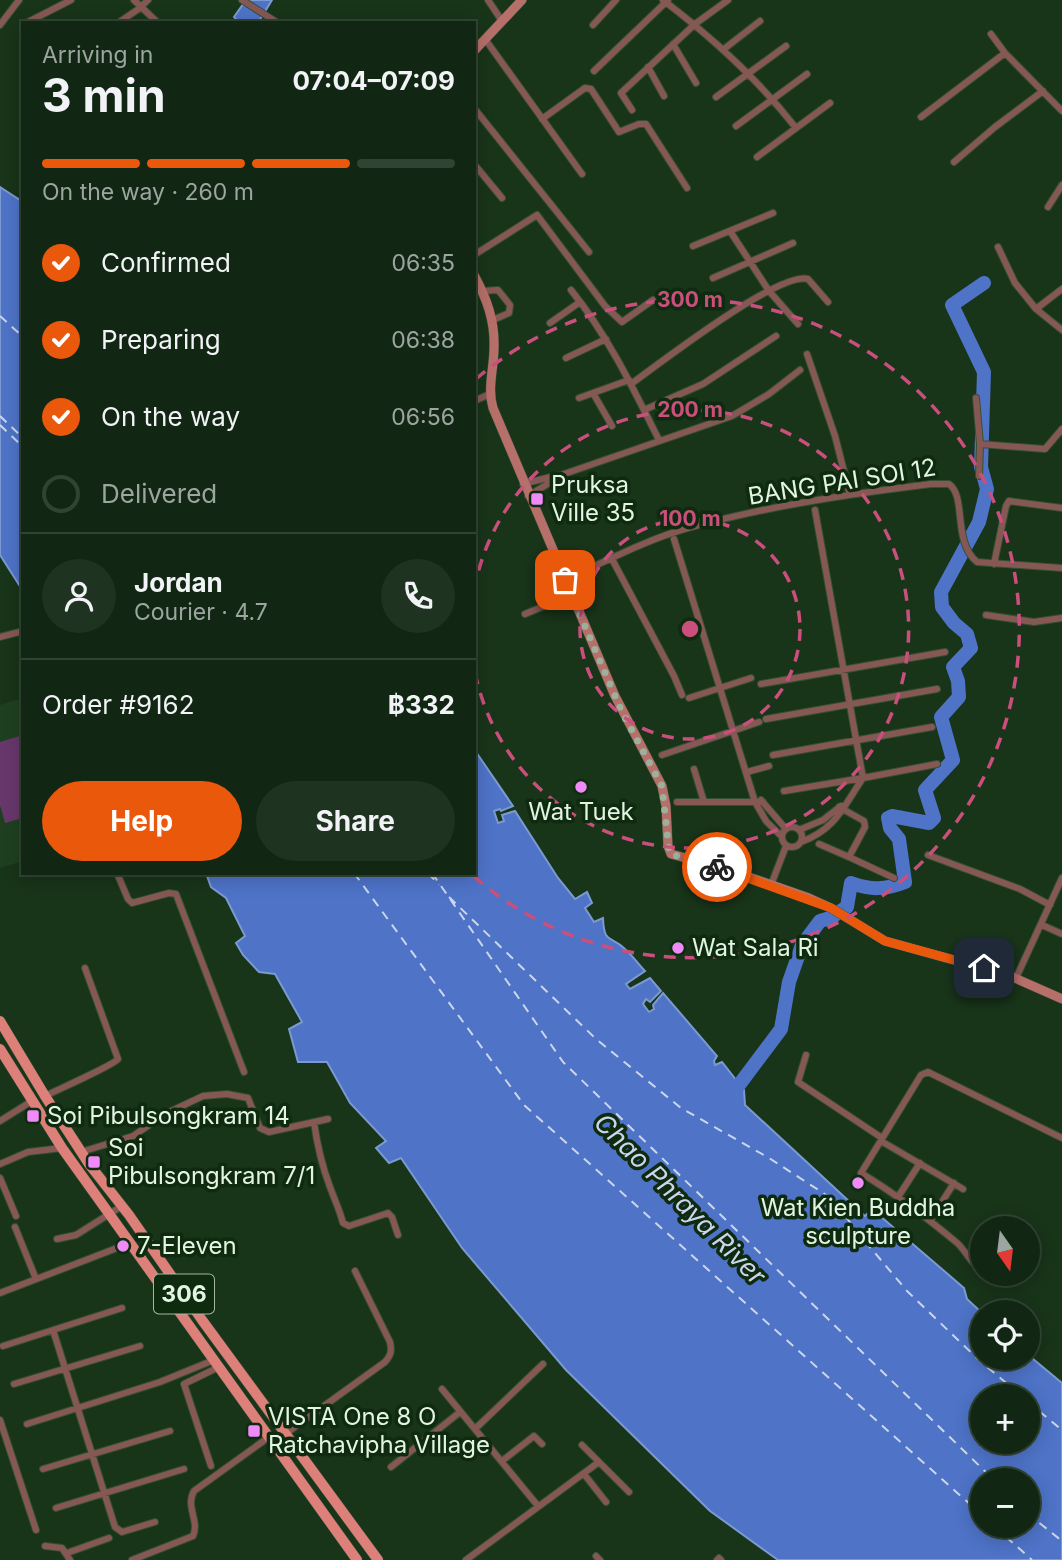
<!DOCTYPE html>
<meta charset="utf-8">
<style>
:root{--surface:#122713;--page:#1f3321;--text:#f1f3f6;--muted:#9ca5a0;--line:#314433;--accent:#ea580c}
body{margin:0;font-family:Inter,sans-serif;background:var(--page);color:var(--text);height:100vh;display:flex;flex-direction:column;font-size:26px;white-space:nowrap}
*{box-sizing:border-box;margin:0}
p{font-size:23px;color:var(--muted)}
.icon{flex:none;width:38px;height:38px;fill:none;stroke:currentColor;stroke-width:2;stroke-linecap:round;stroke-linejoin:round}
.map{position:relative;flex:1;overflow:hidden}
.sheet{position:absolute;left:21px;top:21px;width:455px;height:854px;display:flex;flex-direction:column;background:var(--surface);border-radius:0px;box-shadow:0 4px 18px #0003,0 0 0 2px var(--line)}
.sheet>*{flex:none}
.needle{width:46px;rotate:166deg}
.controls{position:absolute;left:970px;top:1216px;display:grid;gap:14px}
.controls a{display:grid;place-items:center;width:70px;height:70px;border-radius:50%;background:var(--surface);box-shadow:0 4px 18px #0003,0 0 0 2px var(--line);font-size:35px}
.pin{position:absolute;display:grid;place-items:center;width:60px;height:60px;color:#fff;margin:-30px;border-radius:14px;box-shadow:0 4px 10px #0006}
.courier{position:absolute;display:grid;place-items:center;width:70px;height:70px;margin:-35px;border:5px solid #ea580c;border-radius:50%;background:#fff;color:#222;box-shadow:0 2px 9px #0007}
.overview em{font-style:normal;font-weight:700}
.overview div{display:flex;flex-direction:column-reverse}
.overview{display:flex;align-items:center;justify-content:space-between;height:119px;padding:0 21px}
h1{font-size:46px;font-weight:700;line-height:52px}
.bar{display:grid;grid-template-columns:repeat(4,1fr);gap:10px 7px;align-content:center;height:84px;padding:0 21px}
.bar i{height:9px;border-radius:5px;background:var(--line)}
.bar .active{background:var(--accent)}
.bar p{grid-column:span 4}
.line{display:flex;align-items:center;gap:18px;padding:0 21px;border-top:2px solid var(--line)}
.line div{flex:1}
.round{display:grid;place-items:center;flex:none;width:74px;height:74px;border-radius:37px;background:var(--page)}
ol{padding:0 21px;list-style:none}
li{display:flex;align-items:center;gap:21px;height:77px}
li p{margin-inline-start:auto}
li .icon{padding:7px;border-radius:50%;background:var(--accent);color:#fff;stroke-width:4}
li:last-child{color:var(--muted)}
li i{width:38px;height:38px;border:4px solid var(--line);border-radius:50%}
.cta{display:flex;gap:14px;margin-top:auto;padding:14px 21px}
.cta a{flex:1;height:80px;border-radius:42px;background:var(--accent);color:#fff;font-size:28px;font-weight:700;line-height:80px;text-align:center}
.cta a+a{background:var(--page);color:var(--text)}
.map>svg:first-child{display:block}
.built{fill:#1e4020}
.green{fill:#68376c}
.water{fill:#4e73c7;stroke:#7b9acf;stroke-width:2;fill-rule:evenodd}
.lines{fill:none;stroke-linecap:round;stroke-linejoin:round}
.river{stroke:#4e73c7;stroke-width:14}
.ferry{stroke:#cbd6ed;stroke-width:2;stroke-dasharray:9 7;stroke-linecap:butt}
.street-casing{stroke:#344f35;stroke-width:8}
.secondary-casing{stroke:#344f35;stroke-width:10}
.primary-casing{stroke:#344f35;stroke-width:11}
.street{stroke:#865854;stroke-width:6}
.secondary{stroke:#b76f6a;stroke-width:9}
.primary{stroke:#de807a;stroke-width:10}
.done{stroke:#9cb19c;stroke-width:7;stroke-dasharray:0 12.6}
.route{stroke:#ea580c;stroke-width:9}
.ring{fill:none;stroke:#ca4f7d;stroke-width:3.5;stroke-dasharray:12 9}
.poi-dot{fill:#ef8bf7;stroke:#0e2a0f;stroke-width:2.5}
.labels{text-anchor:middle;stroke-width:7;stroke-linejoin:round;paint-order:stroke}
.shield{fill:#0e2a0f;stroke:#a3b7a3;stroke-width:2}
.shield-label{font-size:23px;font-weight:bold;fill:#e3f4e3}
.street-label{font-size:24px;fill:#e3f4e3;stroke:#0e2a0f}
.poi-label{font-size:24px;fill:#e3f4e3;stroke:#0e2a0f;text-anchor:start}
.water-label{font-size:26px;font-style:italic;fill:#cbd6ed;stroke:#0e2a0f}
.centre{fill:#ca4f7d;stroke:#0e2a0f;stroke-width:3.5}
.ring-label{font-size:21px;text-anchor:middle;font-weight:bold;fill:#ca4f7d;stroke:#0e2a0f;stroke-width:7;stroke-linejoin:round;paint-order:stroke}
</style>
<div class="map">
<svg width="1062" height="1560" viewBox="0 0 1062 1560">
<rect width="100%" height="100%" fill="#183419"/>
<path class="built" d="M23,698V861L0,868V705Z"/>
<path class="green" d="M23,735V818L5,823L0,805V742Z"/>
<path class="water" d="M246,0H272L258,23H239L234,17Z
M0,187L23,202V591L0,555Z
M474,749L513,806L501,811L500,809L494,811L498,823L504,821L502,815L515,811L558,878L575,899L587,892L592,903L585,908L594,922L603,918C604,945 611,935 625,949C632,955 638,964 645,971L626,984L630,989L650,978L661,991L650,1002L646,999L643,1004L649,1012L654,1009L653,1005L663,993L717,1056L714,1061L715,1065L722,1062L744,1090L745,1105L865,1216L872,1209L964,1288L967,1299L982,1313V1358H1027V1354L1062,1383V1560H778L710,1511L566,1370L462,1248L401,1158L389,1163L376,1148L386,1141L350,1103L327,1062H298L289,1029L302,1022L275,974L259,972L243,955L236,943L245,936L226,898L211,887L206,873H474ZM982,1396H1027V1442H982ZM982,1480H1027V1526H982Z"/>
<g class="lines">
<path class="river" d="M726,1097L739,1085L781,1029L789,982L802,945L820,921L830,918L847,907L851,883C871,890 885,890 905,882L899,839L890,828L888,818L892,816L929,823L934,818L925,790L953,760L941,717L959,697L958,681L953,667L971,648L967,634L954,623L942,607L941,592L979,522L987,489L981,467L984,372L952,305L984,283"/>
<path class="ferry" d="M0,316L23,337
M0,416L23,438
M0,425L23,447
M354,873L524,1105L982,1515
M428,873L439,885
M432,873L563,1062L994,1480
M449,897L596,1039L681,1108L769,1158L834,1200L854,1228L907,1291L981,1362L1022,1396
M1027,1401L1062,1430
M1027,1513L1062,1541
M994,1526L1032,1560"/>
<defs>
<path id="street" d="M134,0L158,23
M242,0L278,23
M488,0L502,21
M663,0C713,38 757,78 796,128
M26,23L71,0
M118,23L140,8L148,0
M0,25L19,0
M593,25L616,0
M991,34L1005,53L1062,111
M485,39L582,174
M673,44L696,83
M724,49L760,21
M648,67L664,96
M594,71L668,0
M716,97L786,46
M474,108L589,252
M632,110L621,93L695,24L728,0
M921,117L1005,53
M542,119L585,88L591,89L619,132L639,124H646L687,188
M736,126L807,74
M757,157L830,103
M954,162L995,127L1043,91
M474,164L502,198
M1048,207L1062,185
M730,231L769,291L798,324
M693,246L773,213
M998,247L1015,283L1036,309
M474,255L537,215L605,306L622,322L653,300
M713,278L793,243
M1062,289L1036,309L1062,330
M571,290C608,336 633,388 659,440
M482,291L498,290L510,305L509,313L493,320
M550,323L580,302
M807,354L835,436L850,495
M566,358L606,339
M631,384C660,363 779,271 808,279L828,302
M593,393L612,426
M579,398L629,380
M976,398L980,444L1045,449L1062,429
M474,401L490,394
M644,410L703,384L776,336
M979,476L980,444
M523,484L558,475
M528,496L564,474L732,416L769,394L800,370
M674,539L755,802L766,821L782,837
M612,559L674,676L682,695
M994,564L1006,506L1009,501L1062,508
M564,580C605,562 645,540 688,528C768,506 849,494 931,484H949C967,497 952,541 977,562L1062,568
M525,614L571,595
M986,615L1034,622L1062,618
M0,637L23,631
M761,684L945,652
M689,698L751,678
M766,719L937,689
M662,755L759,722
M773,755L932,727
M694,769L704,802
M747,772L769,766
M784,791L863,778L815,510
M761,800L786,829
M677,802H763
M839,807L864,821L865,827L849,857L894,878
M782 837a10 10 0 1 1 20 0a10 10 0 1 1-20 0Z
M799,830L823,820L841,806
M801,842C836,829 843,807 863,778L937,764
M819,844L849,857
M928,855L1020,889L1050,905
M117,873L128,899L132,903L169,893L176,894L244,1072
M771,885L786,846
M1042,925L1062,934
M1016,978L1062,878
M806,1055L798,1082L882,1138
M45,1096C57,1090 114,1065 118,1059L85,968
M0,1121L32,1101
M314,1122C317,1144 322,1166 330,1187C335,1201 339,1208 343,1223L349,1226L388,1213L392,1217L398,1235
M881,1141L963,1189
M81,1152L133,1136L167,1113L203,1096L227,1094L248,1098L260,1128L269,1132L328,1119
M0,1164L28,1152L62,1148
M0,1178L16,1216
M898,1197L920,1163
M930,1221L954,1183
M15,1227L36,1279
M57,1239L76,1235L122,1206
M982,1269C970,1264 966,1250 956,1242C926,1217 894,1193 861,1173L921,1075L928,1072L1062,1138
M0,1293L130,1243
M53,1330L115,1527L122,1532L155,1522
M3,1346L122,1308
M14,1384L140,1346
M442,1389L538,1506
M0,1420L36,1530
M27,1424L160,1382L214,1360
M475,1429L543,1364
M285,1434L385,1362C391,1355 392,1351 390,1342L355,1271
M582,1445L629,1492
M502,1461L534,1436L542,1444
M211,1466L184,1384L219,1367
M391,1467L460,1412
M43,1469L170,1431
M584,1474L606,1502
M56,1508L184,1469
M45,1546L62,1548L70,1560
M67,1553L109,1538
M596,1556L600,1560
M132,1560L193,1536C200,1521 185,1507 194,1491L269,1437
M466,1560L599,1462
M717,1560L719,1558L721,1560"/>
<path id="secondary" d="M474,51L522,0
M474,275C487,299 495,321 494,348C494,368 487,388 493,408L615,696L662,786L666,806L668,846L671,854L726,869L809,898L831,908L885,941L1008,975L1062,999"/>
<path id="primary" d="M0,1021L45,1096L89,1164L129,1215L202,1320L378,1560
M0,1049L62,1148L357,1560"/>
</defs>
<use href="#street" class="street-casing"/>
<use href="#secondary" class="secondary-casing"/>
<use href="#primary" class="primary-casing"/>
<use href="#street" class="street"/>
<use href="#secondary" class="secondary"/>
<use href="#primary" class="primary"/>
</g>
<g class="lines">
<path class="done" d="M565,580L622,712L662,786L669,851L674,855L717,867"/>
<path class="route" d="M717,867L831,908L885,941L984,968"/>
</g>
<g class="ring">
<circle cx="690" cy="629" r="110"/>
<path d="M474 591A219 219 0 1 1 474 667"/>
<path d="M476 379A329 329 0 1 1 470 873"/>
</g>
<g class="poi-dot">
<rect x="530" y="492" width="14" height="14" rx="3.5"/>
<circle cx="581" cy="787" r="7"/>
<circle cx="678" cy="948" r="7"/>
<rect x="26" y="1109" width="14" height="14" rx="3.5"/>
<rect x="87" y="1155" width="14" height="14" rx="3.5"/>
<circle cx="858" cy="1183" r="7"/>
<circle cx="123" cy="1246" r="7"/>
<rect x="247" y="1424" width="14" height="14" rx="3.5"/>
</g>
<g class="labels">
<rect class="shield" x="154" y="1274.5" width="60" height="39" rx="5"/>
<g class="shield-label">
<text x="184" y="1302">306</text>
</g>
<g class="street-label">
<text transform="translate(842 482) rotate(-9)" y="8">BANG PAI SOI 12</text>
</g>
<g class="poi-label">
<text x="551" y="493">Pruksa<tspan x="551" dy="28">Ville 35</tspan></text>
<text x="581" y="820" text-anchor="middle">Wat Tuek</text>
<text x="692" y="956">Wat Sala Ri</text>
<text x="47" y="1124">Soi Pibulsongkram 14</text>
<text x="108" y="1156">Soi<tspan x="108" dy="28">Pibulsongkram 7/1</tspan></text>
<text x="858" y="1216" text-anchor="middle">Wat Kien Buddha<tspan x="858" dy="28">sculpture</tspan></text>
<text x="137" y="1254">7-Eleven</text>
<text x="268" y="1425">VISTA One 8 O<tspan x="268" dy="28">Ratchavipha Village</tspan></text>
</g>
<g class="water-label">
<text transform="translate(680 1199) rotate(45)" y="9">Chao Phraya River</text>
</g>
</g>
<circle cx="690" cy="629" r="10" class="centre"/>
<g class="ring-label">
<text x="690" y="307">300 m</text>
<text x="690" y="417">200 m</text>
<text x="690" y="526">100 m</text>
</g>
</svg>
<div class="controls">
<a><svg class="needle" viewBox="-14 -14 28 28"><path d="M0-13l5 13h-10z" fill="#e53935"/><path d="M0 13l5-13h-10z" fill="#9ca5a0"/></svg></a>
<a><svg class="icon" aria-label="locate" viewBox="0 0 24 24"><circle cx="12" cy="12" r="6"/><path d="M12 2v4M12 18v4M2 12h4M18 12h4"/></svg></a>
<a>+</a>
<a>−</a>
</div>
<div class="pin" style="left:565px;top:580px;background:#ea580c"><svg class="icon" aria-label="bag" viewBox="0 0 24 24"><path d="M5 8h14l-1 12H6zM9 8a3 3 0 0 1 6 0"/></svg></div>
<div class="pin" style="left:984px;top:968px;background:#1f2937"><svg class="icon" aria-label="home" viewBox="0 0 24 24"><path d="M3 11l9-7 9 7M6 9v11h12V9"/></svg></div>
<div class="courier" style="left:717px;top:867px"><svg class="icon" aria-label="bike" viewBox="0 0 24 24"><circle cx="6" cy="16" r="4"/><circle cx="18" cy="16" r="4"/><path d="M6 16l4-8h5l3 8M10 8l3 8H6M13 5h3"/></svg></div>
<section class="sheet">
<div class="overview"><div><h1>3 min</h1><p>Arriving in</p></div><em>07:04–07:09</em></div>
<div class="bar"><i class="active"></i><i class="active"></i><i class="active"></i><i></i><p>On the way · 260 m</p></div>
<ol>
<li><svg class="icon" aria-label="check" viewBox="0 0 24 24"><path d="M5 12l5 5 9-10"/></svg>Confirmed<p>06:35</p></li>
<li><svg class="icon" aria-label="check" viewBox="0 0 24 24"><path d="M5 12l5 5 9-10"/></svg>Preparing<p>06:38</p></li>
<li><svg class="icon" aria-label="check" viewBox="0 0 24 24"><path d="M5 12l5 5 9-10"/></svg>On the way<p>06:56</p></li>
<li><i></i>Delivered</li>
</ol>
<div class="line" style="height:126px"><a class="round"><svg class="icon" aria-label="person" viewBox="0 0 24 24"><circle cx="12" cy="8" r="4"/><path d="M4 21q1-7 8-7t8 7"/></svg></a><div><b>Jordan</b><p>Courier · 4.7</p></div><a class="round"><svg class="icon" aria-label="phone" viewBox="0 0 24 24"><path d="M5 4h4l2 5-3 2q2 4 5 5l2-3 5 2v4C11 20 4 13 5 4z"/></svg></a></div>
<div class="line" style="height:91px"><div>Order #9162</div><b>฿332</b></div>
<div class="cta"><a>Help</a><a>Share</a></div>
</section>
</div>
